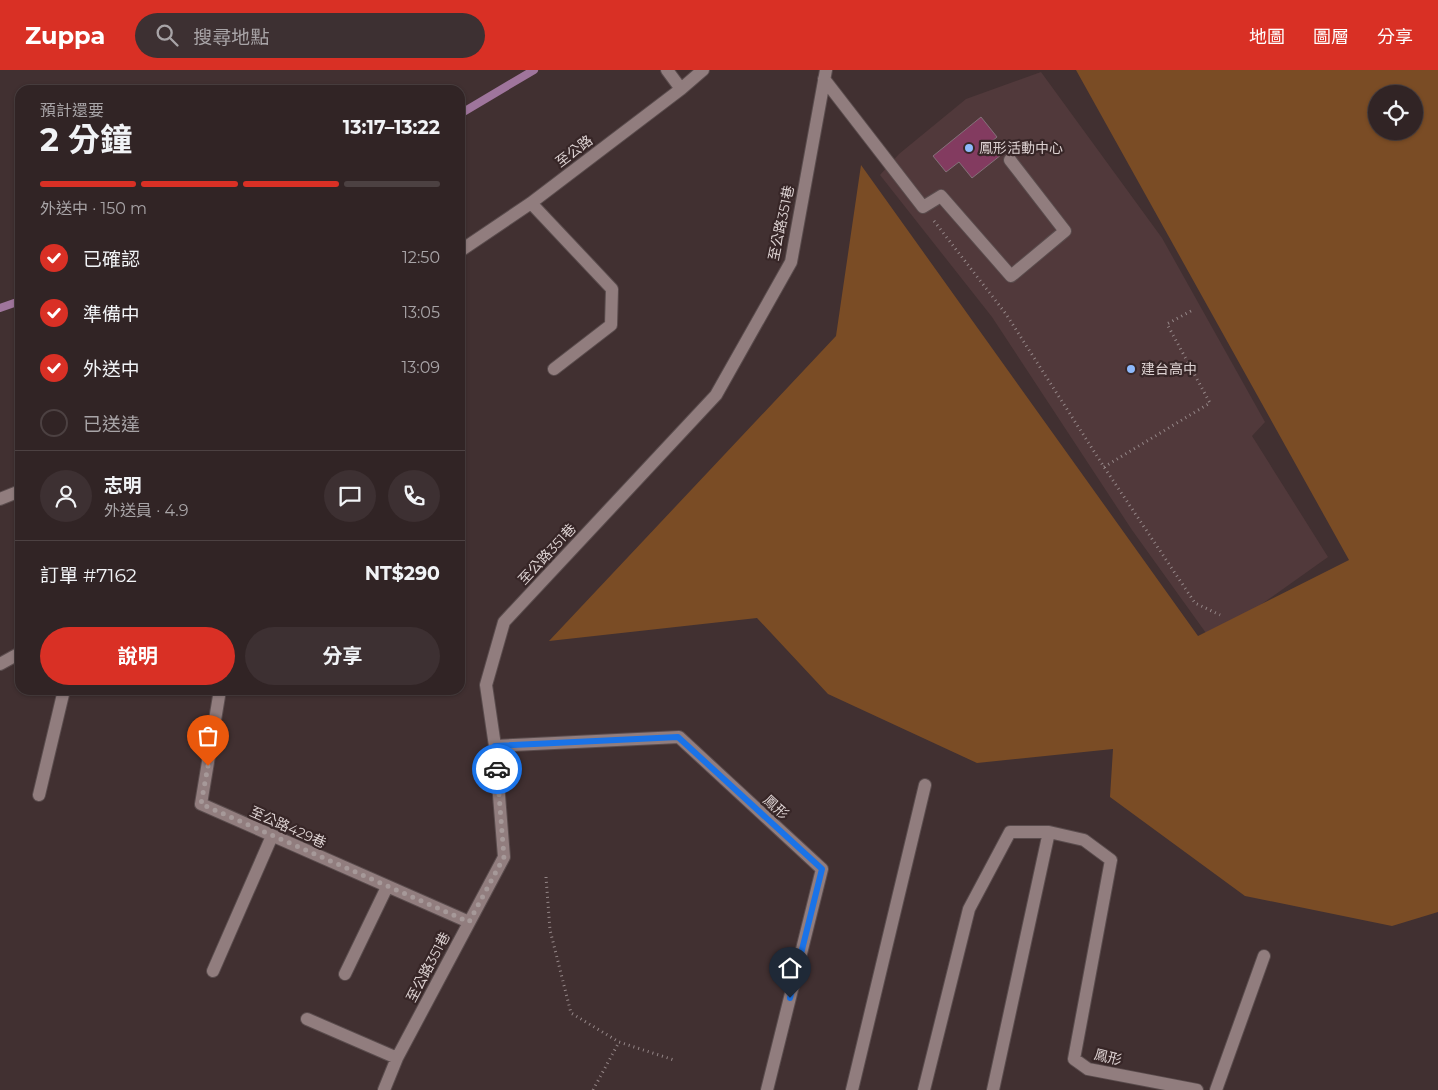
<!DOCTYPE html>
<html lang="zh-TW">
<meta charset="utf-8">
<style>
:root{--surface:#312425;--page:#3d3032;--text:#f1f3f6;--muted:#a8a4a7;--line:#4c4142;--accent:#d93025}
body{margin:0;font-family:Montserrat,"Noto Sans TC",sans-serif;background:var(--page);color:var(--text);height:100vh;display:flex;flex-direction:column;font-size:19px;white-space:nowrap}
*{box-sizing:border-box;margin:0}
p{font-size:16px;color:var(--muted)}
.icon{flex:none;width:28px;height:28px;fill:none;stroke:currentColor;stroke-width:2;stroke-linecap:round;stroke-linejoin:round}
.map{position:relative;flex:1;overflow:hidden}
.details{position:absolute;left:15px;top:15px;width:450px;height:610px;display:flex;flex-direction:column;background:var(--surface);border-radius:15px;box-shadow:0 1px 4px #0004,0 0 0 1px var(--line)}
.details>*{flex:none}
.tools{position:absolute;left:1368px;top:15px;display:grid;gap:10px}
.tools a{display:grid;place-items:center;width:55px;height:55px;border-radius:50%;background:var(--surface);box-shadow:0 1px 4px #0004,0 0 0 1px var(--line);font-size:25px}
.pin{position:absolute;display:grid;place-items:center;width:42px;height:42px;color:#fff;margin:-51px -21px;border-radius:50% 50% 50% 0;rotate:-45deg;box-shadow:0 0 5px #0007}
.pin .icon{rotate:45deg}
.courier{position:absolute;display:grid;place-items:center;width:50px;height:50px;margin:-25px;border:4px solid #1a73e8;border-radius:50%;background:#fff;color:#222;box-shadow:0 1px 6px #0007}
.summary em{font-style:normal;font-weight:700}
.summary div{display:flex;flex-direction:column-reverse}
.summary{display:flex;align-items:center;justify-content:space-between;height:85px;padding:0 25px}
h1{font-size:32px;font-weight:700;line-height:38px}
.bar{display:grid;grid-template-columns:repeat(4,1fr);gap:8px 5px;align-content:center;height:60px;padding:0 25px}
.bar i{height:6px;border-radius:4px;background:var(--line)}
.bar .selected{background:var(--accent)}
.bar p{grid-column:span 4}
.line{display:flex;align-items:center;gap:12px;padding:0 25px;border-top:1px solid var(--line)}
.line div{flex:1}
.round{display:grid;place-items:center;flex:none;width:52px;height:52px;border-radius:26px;background:var(--page)}
ol{padding:0 25px;list-style:none}
li{display:flex;align-items:center;gap:15px;height:55px}
li p{margin-inline-start:auto}
li .icon{padding:5px;border-radius:50%;background:var(--accent);color:#fff;stroke-width:4}
li:last-child{color:var(--muted)}
li i{width:28px;height:28px;border:2px solid var(--line);border-radius:50%}
.cta{display:flex;gap:10px;margin-top:auto;padding:10px 25px}
.cta a{flex:1;height:58px;border-radius:30px;background:var(--accent);color:#fff;font-size:20px;font-weight:700;line-height:58px;text-align:center}
.cta a+a{background:var(--page);color:var(--text)}
header{display:flex;align-items:center;gap:30px;box-sizing:border-box;height:70px;padding:0 25px;background:var(--accent);color:#fff}
header strong{font-size:24px}
nav{display:flex;gap:28px;margin-inline-start:auto;font-size:18px}
.search{width:350px;height:45px;background:var(--page);display:flex;align-items:center;gap:12px;box-sizing:border-box;padding:0 18px;border-radius:28px;color:var(--muted);font-size:19px}
.map>svg:first-child{display:block}
.built{fill:#51393b}
.green{fill:#7a4c25;fill-rule:evenodd}
.lines{fill:none;stroke-linecap:round;stroke-linejoin:round}
.stream{stroke:#9f759c;stroke-width:8}
.building{fill:#833b60;stroke:#847179}
.minor-casing{stroke:#5a4c4d;stroke-width:14}
.path{stroke:#958788;stroke-width:3;stroke-dasharray:1 4;stroke-linecap:butt}
.minor{stroke:#917d7e;stroke-width:12}
.done{stroke:#a69999;stroke-width:5;stroke-dasharray:0 9}
.route{stroke:#1a73e8;stroke-width:6}
.poi-dot{fill:#8db9fc;stroke:#372627;stroke-width:2}
.labels{text-anchor:middle;stroke-width:4.5;stroke-linejoin:round;paint-order:stroke}
.poi-label{font-size:14px;fill:#dcd1d1;stroke:#372627;text-anchor:start}
.street-label{font-size:14px;fill:#dcd1d1;stroke:#372627}
</style>
<header>
<strong>Zuppa</strong>
<div class="search"><svg class="icon" aria-label="search" viewBox="0 0 24 24"><circle cx="10" cy="10" r="6"/><path d="M15 15l6 6"/></svg>搜尋地點</div>
<nav><a>地圖</a><a>圖層</a><a>分享</a></nav>
</header>
<div class="map">
<svg width="1438" height="1020" viewBox="0 0 1438 1020">
<rect width="100%" height="100%" fill="#413031"/>
<path class="built" d="M1041,2L1162,168L1265,352L1252,366L1328,487L1211,570L1132,460L992,247L880,105L899,84L966,29Z"/>
<path class="green" d="M1076,0H1438V842L1392,856L1245,826L1110,727L1113,679L977,693L828,624L757,548L549,571L836,266L861,95L1198,566L1349,490ZM1376,24H1414V61H1376Z"/>
<g class="lines">
<path class="stream" d="M460,44L534,0
M0,238L20,231"/>
</g>
<path class="building" d="M981,47L997,67L991,72L1001,85L972,108L959,92L946,102L933,86Z"/>
<g class="lines">
<defs>
<path id="minor" d="M667,0L681,19
M824,9L923,137L941,126L1011,206L1065,161L1010,90
M531,133L612,219L611,255L554,299
M460,181L531,133L681,19L703,0
M0,429L20,421
M0,594L20,583
M220,620L201,734L469,852
M495,676L679,667L822,799L767,1020
M39,725L64,620
M213,901L272,766
M345,904L387,817
M307,949L397,988
M384,1020L397,988L504,787L495,676L486,615L504,552L716,325L791,192L826,0
M852,1020L925,715
M924,1020L969,839L1010,762H1049L1084,770L1111,790L1074,989L1088,999L1197,1020
M993,1020L1049,762
M1216,1020L1264,886"/>
</defs>
<use href="#minor" class="minor-casing"/>
<path class="path" d="M934,151L1006,244L1104,397L1195,533L1220,545
M1104,397L1210,333L1167,254L1191,241
M546,807L550,860L571,943L619,972L674,990
M593,1020L619,972"/>
<use href="#minor" class="minor"/>
</g>
<g class="lines">
<path class="done" d="M208,696L201,734L469,852L504,787L497,699"/>
<path class="route" d="M497,699L495,676L678,667L822,799L790,928"/>
</g>
<g class="poi-dot">
<circle cx="969" cy="78" r="5"/>
<circle cx="1131" cy="299" r="5"/>
</g>
<g class="labels">
<g class="poi-label">
<text x="979" y="83">鳳形活動中心</text>
<text x="1141" y="304">建台高中</text>
</g>
<g class="street-label">
<text transform="translate(574 81) rotate(-37)" y="5">至公路</text>
<text transform="translate(781 153) rotate(-78)" y="5">至公路351巷</text>
<text transform="translate(547 484) rotate(-47)" y="5">至公路351巷</text>
<text transform="translate(776 737) rotate(42)" y="5">鳳形</text>
<text transform="translate(288 757) rotate(24)" y="5">至公路429巷</text>
<text transform="translate(428 897) rotate(-62)" y="5">至公路351巷</text>
<text transform="translate(1108 987) rotate(14)" y="5">鳳形</text>
</g>
</g>
</svg>
<div class="tools">
<a><svg class="icon" aria-label="locate" viewBox="0 0 24 24"><circle cx="12" cy="12" r="6"/><path d="M12 2v4M12 18v4M2 12h4M18 12h4"/></svg></a>
</div>
<div class="pin" style="left:208px;top:696px;background:#ea580c"><svg class="icon" aria-label="bag" viewBox="0 0 24 24"><path d="M5 8h14l-1 12H6zM9 8a3 3 0 0 1 6 0"/></svg></div>
<div class="pin" style="left:790px;top:928px;background:#1f2937"><svg class="icon" aria-label="home" viewBox="0 0 24 24"><path d="M3 11l9-7 9 7M6 9v11h12V9"/></svg></div>
<div class="courier" style="left:497px;top:699px"><svg class="icon" aria-label="car" viewBox="0 0 24 24"><path d="M5 17H2v-5l4-1 3-4h7l3 4 3 1v5h-3M9 17h6M6 11h13"/><circle cx="7" cy="17" r="2"/><circle cx="17" cy="17" r="2"/></svg></div>
<section class="details">
<div class="summary"><div><h1>2 分鐘</h1><p>預計還要</p></div><em>13:17–13:22</em></div>
<div class="bar"><i class="selected"></i><i class="selected"></i><i class="selected"></i><i></i><p>外送中 · 150 m</p></div>
<ol>
<li><svg class="icon" aria-label="check" viewBox="0 0 24 24"><path d="M5 12l5 5 9-10"/></svg>已確認<p>12:50</p></li>
<li><svg class="icon" aria-label="check" viewBox="0 0 24 24"><path d="M5 12l5 5 9-10"/></svg>準備中<p>13:05</p></li>
<li><svg class="icon" aria-label="check" viewBox="0 0 24 24"><path d="M5 12l5 5 9-10"/></svg>外送中<p>13:09</p></li>
<li><i></i>已送達</li>
</ol>
<div class="line" style="height:90px"><a class="round"><svg class="icon" aria-label="person" viewBox="0 0 24 24"><circle cx="12" cy="8" r="4"/><path d="M4 21q1-7 8-7t8 7"/></svg></a><div><b>志明</b><p>外送員 · 4.9</p></div><a class="round"><svg class="icon" aria-label="chat" viewBox="0 0 24 24"><path d="M4 5h16v11H9l-5 4z"/></svg></a><a class="round"><svg class="icon" aria-label="phone" viewBox="0 0 24 24"><path d="M5 4h4l2 5-3 2q2 4 5 5l2-3 5 2v4C11 20 4 13 5 4z"/></svg></a></div>
<div class="line" style="height:65px"><div>訂單 #7162</div><b>NT$290</b></div>
<div class="cta"><a>說明</a><a>分享</a></div>
</section>
</div>
